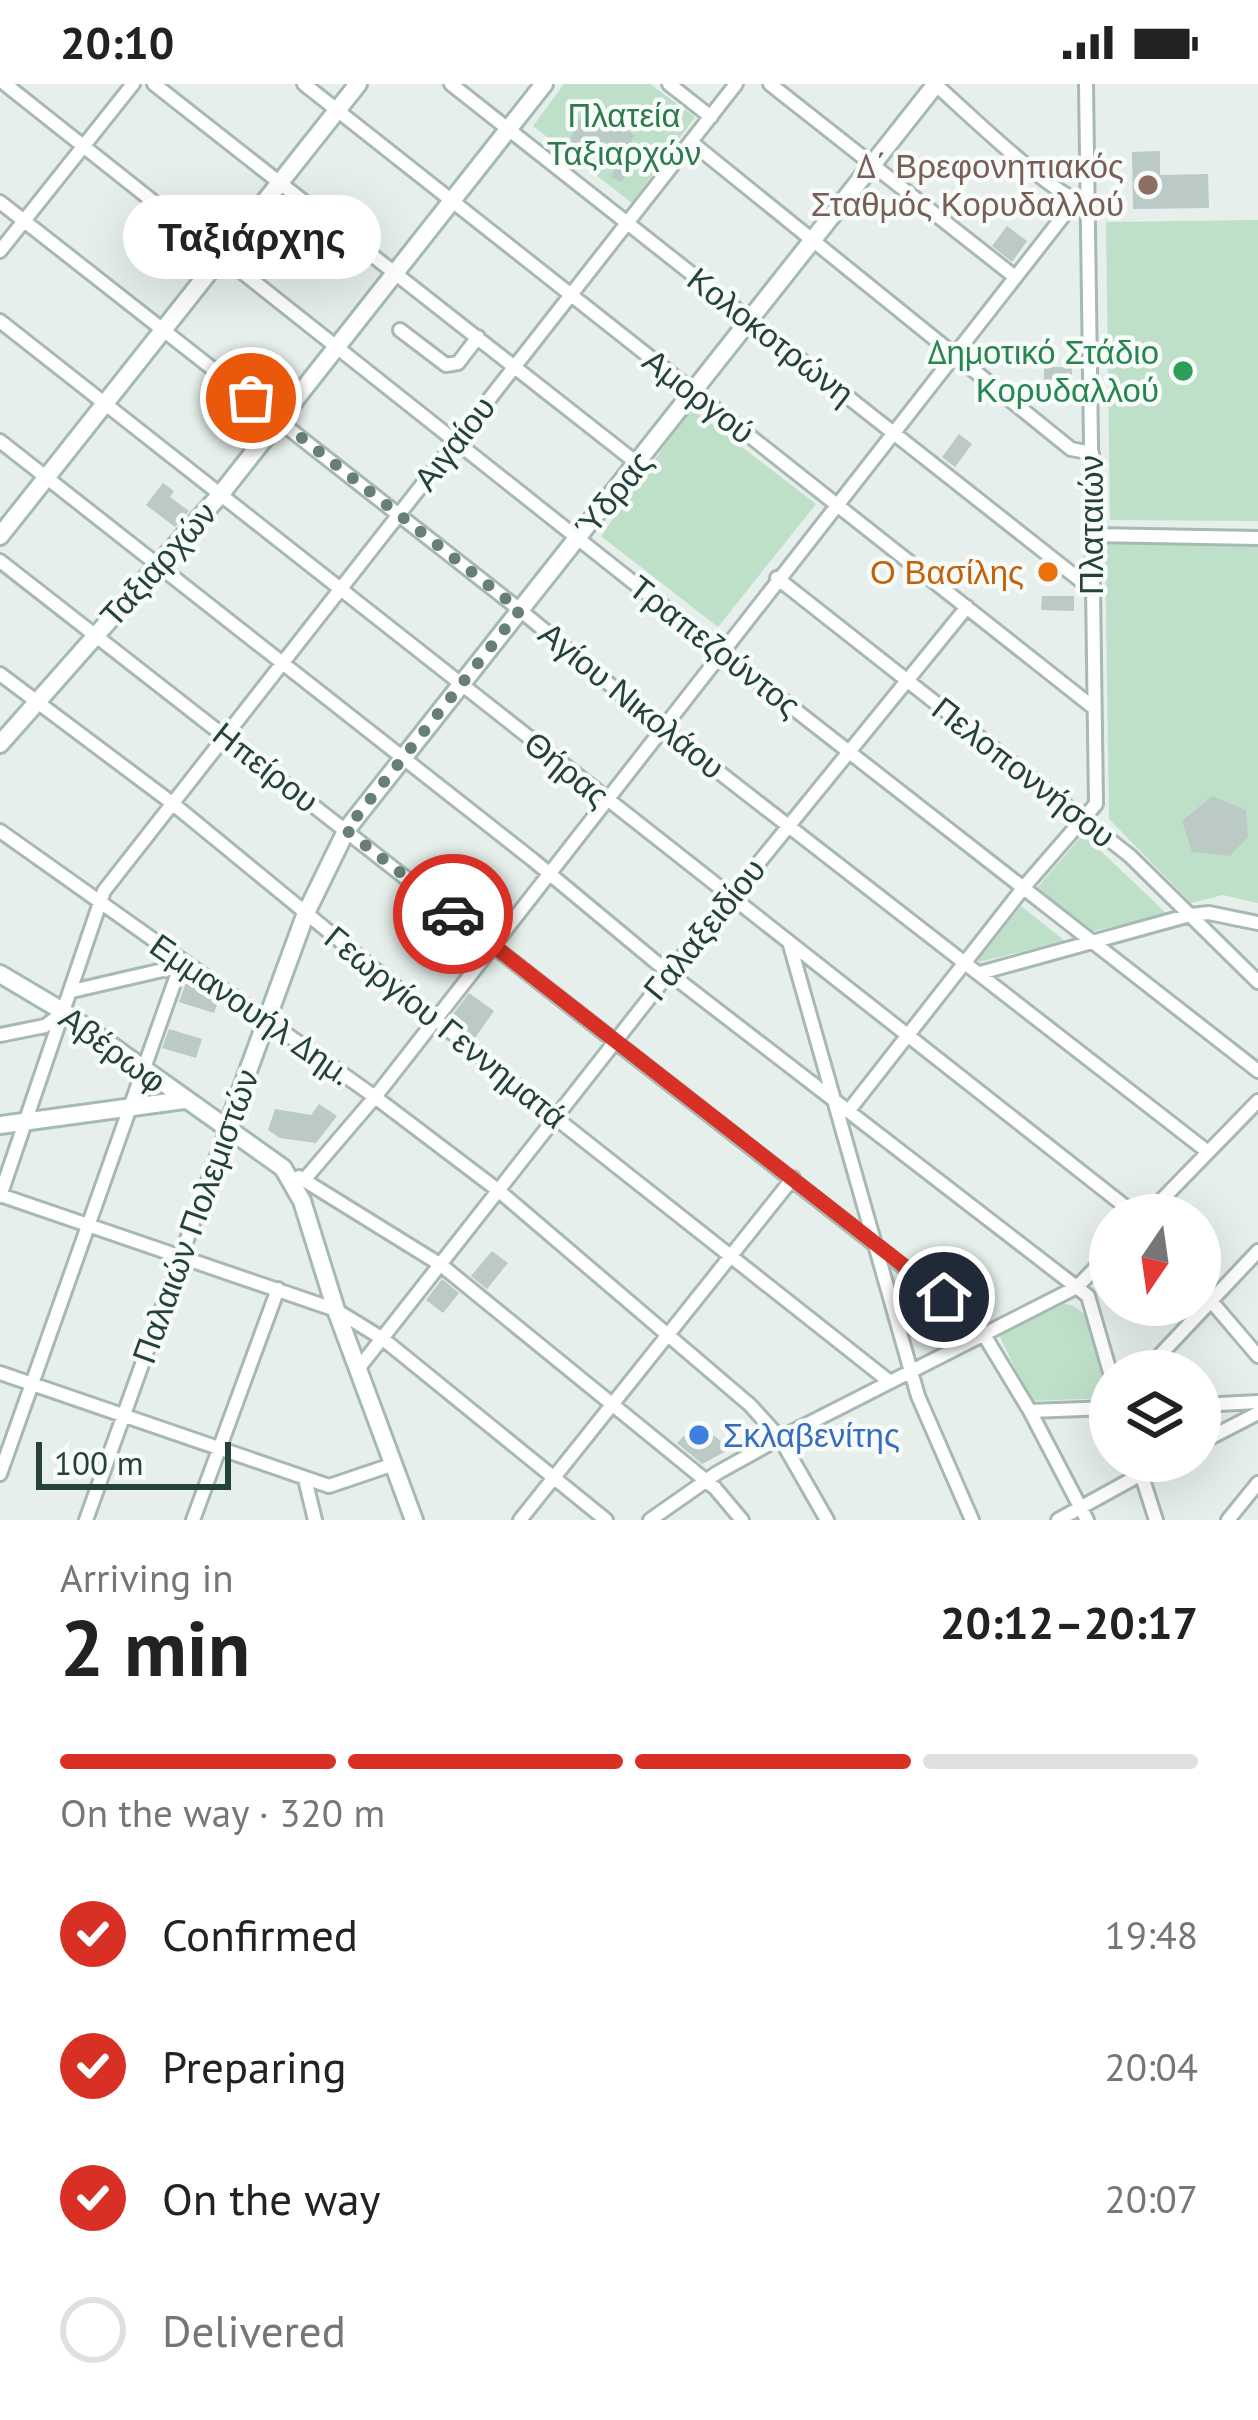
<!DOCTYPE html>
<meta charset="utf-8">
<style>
:root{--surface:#fff;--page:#f2f2f2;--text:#222;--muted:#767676;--line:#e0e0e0;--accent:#d93025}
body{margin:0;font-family:"PT Sans",sans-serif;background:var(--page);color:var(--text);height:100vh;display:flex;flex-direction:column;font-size:45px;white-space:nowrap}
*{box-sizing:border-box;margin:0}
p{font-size:39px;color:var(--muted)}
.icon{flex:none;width:66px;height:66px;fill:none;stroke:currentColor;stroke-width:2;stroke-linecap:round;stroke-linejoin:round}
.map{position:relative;height:1436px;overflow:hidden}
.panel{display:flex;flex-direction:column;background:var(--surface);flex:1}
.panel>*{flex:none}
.needle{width:78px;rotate:193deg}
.buttons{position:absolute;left:1089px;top:1110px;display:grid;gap:24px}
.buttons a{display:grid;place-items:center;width:132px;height:132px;border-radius:50%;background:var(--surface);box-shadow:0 12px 48px #0002;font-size:60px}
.scale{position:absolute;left:36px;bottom:30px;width:195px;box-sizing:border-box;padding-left:12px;border:6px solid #24423a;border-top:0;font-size:33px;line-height:42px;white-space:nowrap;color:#24423a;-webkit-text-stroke:9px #f7fbf9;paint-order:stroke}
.pin{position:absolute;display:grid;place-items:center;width:102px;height:102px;color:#fff;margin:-51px;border:6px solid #fff;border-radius:50%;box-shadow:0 3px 12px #0007}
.courier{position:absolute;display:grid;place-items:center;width:120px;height:120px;margin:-60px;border:9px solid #d93025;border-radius:50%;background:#fff;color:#222;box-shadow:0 3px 15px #0007}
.bubble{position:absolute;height:84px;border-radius:42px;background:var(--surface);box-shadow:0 12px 48px #0002;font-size:39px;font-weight:700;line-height:84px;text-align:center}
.head em{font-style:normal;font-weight:700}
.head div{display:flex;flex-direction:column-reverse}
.head{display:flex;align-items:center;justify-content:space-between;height:204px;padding:0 60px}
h1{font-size:78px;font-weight:700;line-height:90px}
.bar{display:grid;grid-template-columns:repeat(4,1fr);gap:18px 12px;align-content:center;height:144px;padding:0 60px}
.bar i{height:15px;border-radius:9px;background:var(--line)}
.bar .on{background:var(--accent)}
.bar p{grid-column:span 4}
ol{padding:0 60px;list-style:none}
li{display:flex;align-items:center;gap:36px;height:132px}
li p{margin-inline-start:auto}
li .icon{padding:12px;border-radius:50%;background:var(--accent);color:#fff;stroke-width:4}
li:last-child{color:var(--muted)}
li i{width:66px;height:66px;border:6px solid var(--line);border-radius:50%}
.status{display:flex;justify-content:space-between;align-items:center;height:84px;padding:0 60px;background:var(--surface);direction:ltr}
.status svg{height:33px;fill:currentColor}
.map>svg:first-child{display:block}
.green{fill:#bfe0c8}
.building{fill:#bbcac4}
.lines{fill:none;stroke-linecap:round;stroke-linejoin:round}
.street-casing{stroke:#a8b8b2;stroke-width:18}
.secondary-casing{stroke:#a4bbb3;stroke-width:22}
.street{stroke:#fff;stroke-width:12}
.secondary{stroke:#fff;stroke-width:16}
.done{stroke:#687f78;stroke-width:12;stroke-dasharray:0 21.6}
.route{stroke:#d93025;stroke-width:15}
.education-dot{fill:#8d6e63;stroke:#f7fbf9;stroke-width:4.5}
.leisure-dot{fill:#2e9e5b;stroke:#f7fbf9;stroke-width:4.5}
.food-dot{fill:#e8710a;stroke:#f7fbf9;stroke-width:4.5}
.shop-dot{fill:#3f7fe0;stroke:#f7fbf9;stroke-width:4.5}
.labels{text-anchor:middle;stroke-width:9;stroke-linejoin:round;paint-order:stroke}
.park-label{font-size:33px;fill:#2d7a4b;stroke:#f7fbf9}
.education-label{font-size:33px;fill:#785e54;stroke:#f7fbf9;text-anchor:end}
.street-label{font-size:33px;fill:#24423a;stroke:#f7fbf9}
.leisure-label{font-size:33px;fill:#27864d;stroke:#f7fbf9;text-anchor:end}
.food-label{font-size:33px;fill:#c56008;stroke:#f7fbf9;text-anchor:end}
.shop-label{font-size:33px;fill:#366cbe;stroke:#f7fbf9;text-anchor:start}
</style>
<div class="status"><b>20:10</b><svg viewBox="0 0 49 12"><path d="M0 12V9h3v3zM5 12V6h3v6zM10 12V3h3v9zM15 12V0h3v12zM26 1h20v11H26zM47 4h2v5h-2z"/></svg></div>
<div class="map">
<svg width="1258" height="1436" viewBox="0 0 1258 1436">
<rect width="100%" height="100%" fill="#e6efeb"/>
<path class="green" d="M564,0H650L695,33L632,119L533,42Z
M1258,136V437L1110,436L1106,138Z
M691,324L816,420L718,543L601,452Z
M1105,458L1258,461V819L1223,811L1191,819L1109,735Z
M1083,750L1167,830L1090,848L1037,804Z
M1021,822L1065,857L979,878L978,876Z
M1064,1220C1098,1222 1106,1285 1110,1314L1031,1317L999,1251Z"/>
<path class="building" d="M585,26L635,51L618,83L627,87L622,98L611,93L615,83L569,60L573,50L569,42L572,36L581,35Z
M1160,67V91L1208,90L1209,124L1133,125L1132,68Z
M1007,142L1027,157L1012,178L992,162Z
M189,160L205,172L187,195L171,183Z
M1044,283H1072V319L1044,318Z
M959,350L972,360L955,383L942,373Z
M163,399L174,407L170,413L189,427L175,443L146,421Z
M1042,512H1074V527L1041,526Z
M1212,712L1246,726L1248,753L1230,772L1192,768L1182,737Z
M188,893L219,915L214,929L179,918Z
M469,909L494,927L475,954L450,934Z
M169,945L202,955L196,974L162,964Z
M319,1020L337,1032L316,1059L280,1054L268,1046L275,1025L311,1031Z
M492,1167L508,1179L487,1205L471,1192Z
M442,1195L459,1209L443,1229L426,1216Z
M698,1338L730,1365L702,1380L677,1359Z"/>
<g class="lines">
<defs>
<path id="street" d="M5,0L721,568L1258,987
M154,0L638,380
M304,0L1094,624
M451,0L1090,504
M669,0L711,33
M770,0L1015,193
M935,0C962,24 1055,114 1083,118
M691,58L1071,365L1092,369
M0,118L520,526L661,643L1208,1068
M0,167L133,0
M0,237L1136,1131
M400,246L446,281L458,279L478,253
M0,357L533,776L669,889L1088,1212L1110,1288
M1092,451L1258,454
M0,477L978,1241L1030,1327L1087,1436
M777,494L1130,772L1258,898
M0,590L172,719L557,1035L890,1298
M0,747L375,1013L499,1107L750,1321L780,1354L827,1436
M790,861L918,1312L972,1436
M980,889L1190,831L1209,829L1258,839
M72,907L180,882
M0,951L45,942L64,928
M850,1025L1024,803L1096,720L1086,0
M299,1093L441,1181L715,1404L742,1436
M304,1096L375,1013L1075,117
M0,1111L336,1226L383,1255L606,1436
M0,1112L104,807L736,0
M1147,1131L1258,1017
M1200,1204L1258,1272
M358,1285L669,889L967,523
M1145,1287L1258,1167
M0,1289L329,1402L394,1380
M1200,1321L1258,1318
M1030,1327L1110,1324
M1200,1359L1258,1329
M1137,1377L1156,1436
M0,1390L182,877
M305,1395L315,1436
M86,1436L226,1047
M193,1436L278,1205
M520,1436L793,1094
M650,1436L717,1389L780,1354L1077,1203L1110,1169
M1058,1436L1165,1377
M1228,1436L1258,1399"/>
<path id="secondary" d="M0,452L358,0
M0,660L220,411L544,0
M0,890L64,928L283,1084L302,1117L336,1226L414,1436
M0,1041L184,1016
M226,1047L306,829L347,745L936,0"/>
</defs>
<use href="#street" class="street-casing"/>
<use href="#secondary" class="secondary-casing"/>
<use href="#street" class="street"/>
<use href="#secondary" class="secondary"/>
</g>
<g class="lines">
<path class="done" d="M251,314L520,526L346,746L453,830"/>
<path class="route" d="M453,830L944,1213"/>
</g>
<circle class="education-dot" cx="1148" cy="101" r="12"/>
<circle class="leisure-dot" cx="1183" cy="287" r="12"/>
<circle class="food-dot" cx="1048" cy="488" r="12"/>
<circle class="shop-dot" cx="699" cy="1351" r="12"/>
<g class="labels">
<g class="park-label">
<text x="624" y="43">Πλατεία<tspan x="624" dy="38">Ταξιαρχών</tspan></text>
</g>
<g class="education-label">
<text x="1124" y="94">Δ΄ Βρεφονηπιακός<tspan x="1124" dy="38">Σταθμός Κορυδαλλού</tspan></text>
</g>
<g class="street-label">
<text transform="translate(771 252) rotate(38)" y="12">Κολοκοτρώνη</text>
<text transform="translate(699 312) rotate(38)" y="12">Αμοργού</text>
<text transform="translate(454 359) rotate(-52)" y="12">Αιγαίου</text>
<text transform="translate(613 410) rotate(-51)" y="12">Ύδρας</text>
<text transform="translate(1091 441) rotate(-90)" y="12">Πλαταιών</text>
<text transform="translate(158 480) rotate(-48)" y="12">Ταξιαρχών</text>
<text transform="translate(715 562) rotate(38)" y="12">Τραπεζούντος</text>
<text transform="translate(632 616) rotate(39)" y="12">Αγίου Νικολάου</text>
<text transform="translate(266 683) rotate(38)" y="12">Ηπείρου</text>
<text transform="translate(567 685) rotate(39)" y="12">Θήρας</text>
<text transform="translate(1024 688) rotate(38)" y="12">Πελοποννήσου</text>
<text transform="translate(704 845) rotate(-51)" y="12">Γαλαξειδίου</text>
<text transform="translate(251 925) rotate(35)" y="12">Εμμανουήλ Δημ.</text>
<text transform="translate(446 943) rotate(39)" y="12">Γεωργίου Γεννηματά</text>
<text transform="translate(113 965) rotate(36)" y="12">Αβέρωφ</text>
<text transform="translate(195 1132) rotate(-70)" y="12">Παλαιών Πολεμιστών</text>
</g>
<g class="leisure-label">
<text x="1159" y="280">Δημοτικό Στάδιο<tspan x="1159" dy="38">Κορυδαλλού</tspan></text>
</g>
<g class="food-label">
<text x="1024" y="500">Ο Βασίλης</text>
</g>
<g class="shop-label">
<text x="723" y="1363">Σκλαβενίτης</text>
</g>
</g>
</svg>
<div class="buttons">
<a><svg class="needle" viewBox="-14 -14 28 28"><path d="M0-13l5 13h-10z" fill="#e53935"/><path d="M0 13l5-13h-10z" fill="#767676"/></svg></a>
<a><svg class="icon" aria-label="layers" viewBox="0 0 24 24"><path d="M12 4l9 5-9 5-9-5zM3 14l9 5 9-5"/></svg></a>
</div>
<div class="scale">100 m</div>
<div class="pin" style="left:251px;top:314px;background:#ea580c"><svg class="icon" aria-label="bag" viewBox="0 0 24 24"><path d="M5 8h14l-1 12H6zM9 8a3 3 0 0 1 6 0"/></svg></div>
<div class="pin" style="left:944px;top:1213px;background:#1f2937"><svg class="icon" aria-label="home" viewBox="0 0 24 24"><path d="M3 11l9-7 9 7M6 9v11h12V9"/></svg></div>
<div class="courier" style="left:453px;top:830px"><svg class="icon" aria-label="car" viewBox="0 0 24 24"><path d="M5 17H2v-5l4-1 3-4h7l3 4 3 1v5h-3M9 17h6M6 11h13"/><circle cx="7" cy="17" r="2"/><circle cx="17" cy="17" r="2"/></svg></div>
<div class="bubble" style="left:123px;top:111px;width:258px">Ταξιάρχης</div>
</div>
<section class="panel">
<div class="head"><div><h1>2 min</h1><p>Arriving in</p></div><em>20:12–20:17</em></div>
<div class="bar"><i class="on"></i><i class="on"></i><i class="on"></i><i></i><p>On the way · 320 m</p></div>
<ol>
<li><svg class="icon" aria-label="check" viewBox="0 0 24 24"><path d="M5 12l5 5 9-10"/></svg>Confirmed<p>19:48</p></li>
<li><svg class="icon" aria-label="check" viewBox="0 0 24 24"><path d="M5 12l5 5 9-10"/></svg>Preparing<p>20:04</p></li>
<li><svg class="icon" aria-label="check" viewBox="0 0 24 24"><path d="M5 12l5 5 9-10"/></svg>On the way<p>20:07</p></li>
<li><i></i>Delivered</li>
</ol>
</section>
